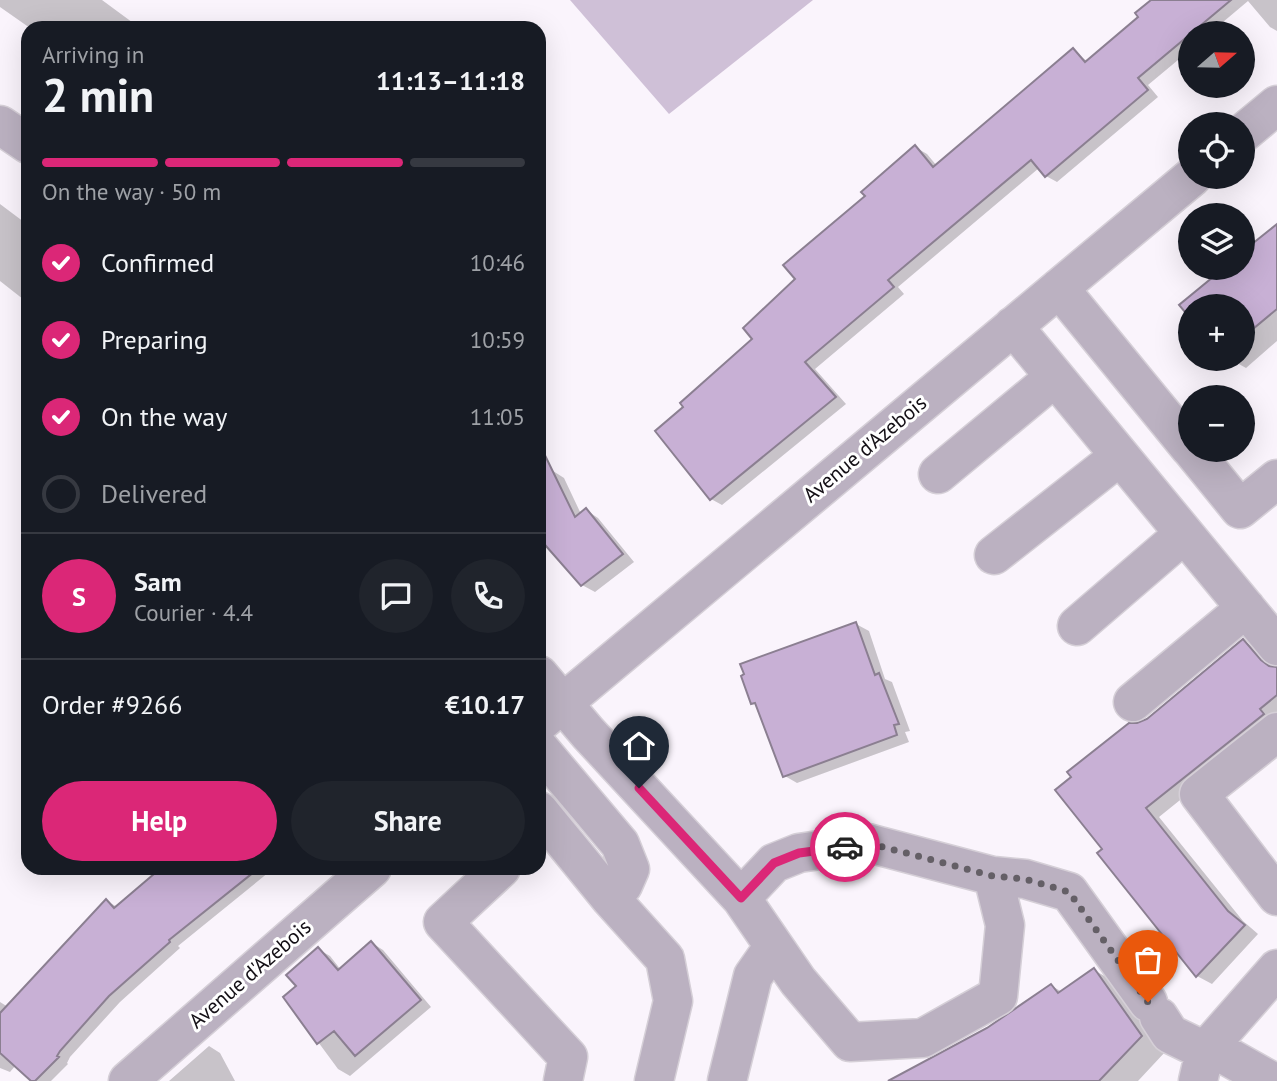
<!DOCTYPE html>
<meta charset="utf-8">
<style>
:root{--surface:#171b24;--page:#20242c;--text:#f1f3f6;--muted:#9ea1a6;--line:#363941;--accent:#db2777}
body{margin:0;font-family:"PT Sans",sans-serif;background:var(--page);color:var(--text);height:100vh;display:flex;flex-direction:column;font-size:26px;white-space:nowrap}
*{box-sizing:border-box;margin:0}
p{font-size:23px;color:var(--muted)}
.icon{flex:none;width:38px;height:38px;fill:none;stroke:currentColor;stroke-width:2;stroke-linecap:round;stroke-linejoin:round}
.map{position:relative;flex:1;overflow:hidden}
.drawer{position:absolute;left:21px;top:21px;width:525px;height:854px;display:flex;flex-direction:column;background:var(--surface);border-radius:21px;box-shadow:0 7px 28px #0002}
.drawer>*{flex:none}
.needle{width:46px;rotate:70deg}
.buttons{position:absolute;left:1178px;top:21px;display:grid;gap:14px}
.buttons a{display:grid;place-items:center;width:77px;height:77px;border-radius:50%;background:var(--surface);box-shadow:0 7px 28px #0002;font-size:35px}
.pin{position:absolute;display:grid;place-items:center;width:60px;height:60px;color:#fff;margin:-72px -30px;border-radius:50% 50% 50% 0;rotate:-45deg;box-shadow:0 0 7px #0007}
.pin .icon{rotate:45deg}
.courier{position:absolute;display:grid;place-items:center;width:70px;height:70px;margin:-35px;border:5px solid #db2777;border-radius:50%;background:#fff;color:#222;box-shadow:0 2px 9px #0007}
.overview em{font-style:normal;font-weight:700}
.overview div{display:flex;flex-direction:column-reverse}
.overview{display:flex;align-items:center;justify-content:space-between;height:119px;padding:0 21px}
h1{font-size:46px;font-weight:700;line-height:52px}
.bar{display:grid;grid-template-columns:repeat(4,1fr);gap:10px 7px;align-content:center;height:84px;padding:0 21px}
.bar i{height:9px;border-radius:5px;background:var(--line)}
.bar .on{background:var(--accent)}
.bar p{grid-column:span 4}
.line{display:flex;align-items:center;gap:18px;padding:0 21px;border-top:2px solid var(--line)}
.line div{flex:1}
.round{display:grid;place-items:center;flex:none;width:74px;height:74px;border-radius:37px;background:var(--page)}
ol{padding:0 21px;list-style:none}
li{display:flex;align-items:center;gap:21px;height:77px}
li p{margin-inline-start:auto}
li .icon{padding:7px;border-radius:50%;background:var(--accent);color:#fff;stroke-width:4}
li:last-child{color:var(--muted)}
li i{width:38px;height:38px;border:4px solid var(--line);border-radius:50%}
.button{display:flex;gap:14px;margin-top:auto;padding:14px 21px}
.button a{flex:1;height:80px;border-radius:42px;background:var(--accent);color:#fff;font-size:28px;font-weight:700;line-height:80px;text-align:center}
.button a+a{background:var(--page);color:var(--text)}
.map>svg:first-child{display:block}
.green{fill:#cfc0d7}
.shadow{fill:#0003}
.building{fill:#c8b0d5;stroke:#8b7f91;stroke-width:2}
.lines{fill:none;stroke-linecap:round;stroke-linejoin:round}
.minor-casing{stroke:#d5cfd7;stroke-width:41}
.minor{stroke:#bbb1c1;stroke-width:38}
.done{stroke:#645f66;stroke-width:7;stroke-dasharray:0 12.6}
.route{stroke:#db2777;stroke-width:9}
.labels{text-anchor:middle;stroke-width:6;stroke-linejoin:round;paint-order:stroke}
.street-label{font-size:21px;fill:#130f15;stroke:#fff}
</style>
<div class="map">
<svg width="1277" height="1081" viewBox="0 0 1277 1081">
<rect width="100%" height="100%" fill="#faf4fc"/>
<path class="green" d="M570,0H813L669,114Z"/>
<path class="shadow" d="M0,0H102L140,28H30L0,7Z
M1154,0H1277V31L1270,27L1248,1L1210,33H1190V50L1148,85L1158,97L1057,182L1046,176L1039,168L898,287L904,294L815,369L846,404L722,505L711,499L754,339L797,280L867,196L915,147L927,154L937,166L1073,50L1088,62L1141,17Z
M0,204L28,225V303L0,281Z
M1277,226V341L1246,368L1230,359H1242V306H1190V316L1181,306L1227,268H1242Z
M539,462L564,478L581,514L586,510L598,518L634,562L595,592L582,585L539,536Z
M856,624L869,631L885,679L892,682L910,731L905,732L909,742L797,783L785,776L758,706L753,703Z
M1243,641L1258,650L1273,669H1277V722L1159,817L1243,921L1258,934L1212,984L1197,976L1100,853L1105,849L1138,725L1148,720Z
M162,868H274L178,946L180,948L120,1002L70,1057L67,1063L68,1064L51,1081H34L16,1065L10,1072L0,1068V1002L8,1007L107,901L117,907Z
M372,943L383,950L431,1007L350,1076L338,1069L285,997L298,987L318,949L330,956L341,970Z
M1094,970L1120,985L1166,1051L1138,1081H895L988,1030L1052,986L1062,992Z
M209,1046L220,1053L235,1081H169Z"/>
<path class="building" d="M1151,0H1231L1138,78L1148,90L1045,177L1031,160L888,280L894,287L805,362L836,397L710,500L655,431L683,407L680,403L752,339L743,328L795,279L783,265L865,196L861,192L915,145L933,167L1073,48L1085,62L1138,17L1135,13Z
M1277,224V309L1242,338V306H1190V318L1179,305L1224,268H1242V252Z
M539,443L575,517L586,508L623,554L581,586L539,538Z
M856,622L875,675L879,673L899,724L894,725L897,735L783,777L755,703L751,704L741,676L744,674L740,664Z
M1243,639L1261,660L1269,666L1277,667V695L1260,709L1264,714L1146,808L1228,911L1245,925L1196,977L1097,853L1102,849L1055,790L1071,777L1067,772L1129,723H1137L1147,719Z
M161,868H259L169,940L170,942L109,996L60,1051L57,1056L59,1057L35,1081H31L0,1053V1013L106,899L114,908Z
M371,941L421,1000L355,1056L334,1031L317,1044L283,997L296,986L286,975L318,947L338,970Z
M1094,968L1142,1036L1099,1081H888L987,1028L1051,984L1058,993Z"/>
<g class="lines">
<defs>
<path id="minor" d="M0,125L28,144
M1242,134L1277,105
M1059,288L1190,448
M1013,326L1277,646
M1192,450L1240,509L1277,479
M938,474L1055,377
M994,555L1120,456
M1077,626L1184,534
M539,675L588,733L741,898
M1133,702L1246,608
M539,723L1192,177
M1277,732L1199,794L1277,896
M539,748L620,844L630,869L623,885L610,898
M539,811L610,898L665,959L673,1001L654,1081
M501,868L443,922L568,1057L563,1081
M993,876L1005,925L998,996L923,1038L850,1042L798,981L741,898L774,863L799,853L868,843L993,876L1025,879L1069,892L1148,1002
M1159,1017L1170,1034L1205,1051L1225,1055L1271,1081
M128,1081L372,868
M727,1081L753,976L774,946
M1198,1081L1205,1051L1277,969"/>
</defs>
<use href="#minor" class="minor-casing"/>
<use href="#minor" class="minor"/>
</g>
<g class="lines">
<path class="done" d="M845,847L868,843L993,876L1025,879L1069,892L1148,1002"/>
<path class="route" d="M639,788L741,898L774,863L799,853L845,847"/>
</g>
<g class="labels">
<g class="street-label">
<text transform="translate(865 449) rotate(-40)" y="7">Avenue d'Azebois</text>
<text transform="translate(250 974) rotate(-41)" y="7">Avenue d'Azebois</text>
</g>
</g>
</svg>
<div class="buttons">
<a><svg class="needle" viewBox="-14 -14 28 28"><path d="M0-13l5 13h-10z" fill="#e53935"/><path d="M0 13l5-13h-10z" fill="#9ea1a6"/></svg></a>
<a><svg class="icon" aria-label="locate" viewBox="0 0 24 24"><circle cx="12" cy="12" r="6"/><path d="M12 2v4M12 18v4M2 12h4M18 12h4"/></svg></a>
<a><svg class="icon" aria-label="layers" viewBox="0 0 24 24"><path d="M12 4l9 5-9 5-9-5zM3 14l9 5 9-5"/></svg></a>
<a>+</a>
<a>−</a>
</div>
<div class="pin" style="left:1148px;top:1002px;background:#ea580c"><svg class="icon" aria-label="bag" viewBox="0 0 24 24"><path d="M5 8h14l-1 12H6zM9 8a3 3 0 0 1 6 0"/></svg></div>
<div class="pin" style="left:639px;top:788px;background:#1f2937"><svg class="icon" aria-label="home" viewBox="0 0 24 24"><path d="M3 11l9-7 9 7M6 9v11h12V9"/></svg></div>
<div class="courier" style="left:845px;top:847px"><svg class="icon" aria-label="car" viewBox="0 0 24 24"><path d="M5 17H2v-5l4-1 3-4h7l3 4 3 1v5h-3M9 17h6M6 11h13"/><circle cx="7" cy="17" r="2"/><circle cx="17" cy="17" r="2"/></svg></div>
<section class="drawer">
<div class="overview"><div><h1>2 min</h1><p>Arriving in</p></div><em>11:13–11:18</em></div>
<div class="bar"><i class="on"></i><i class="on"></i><i class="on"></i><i></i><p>On the way · 50 m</p></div>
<ol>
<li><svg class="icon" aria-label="check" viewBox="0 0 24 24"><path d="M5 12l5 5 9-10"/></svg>Confirmed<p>10:46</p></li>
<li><svg class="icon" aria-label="check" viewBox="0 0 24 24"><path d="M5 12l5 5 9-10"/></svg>Preparing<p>10:59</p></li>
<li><svg class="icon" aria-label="check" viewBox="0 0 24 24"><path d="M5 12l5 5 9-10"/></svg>On the way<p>11:05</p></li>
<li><i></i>Delivered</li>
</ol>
<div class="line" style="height:126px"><b class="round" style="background:var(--accent);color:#fff">S</b><div><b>Sam</b><p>Courier · 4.4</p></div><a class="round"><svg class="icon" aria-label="chat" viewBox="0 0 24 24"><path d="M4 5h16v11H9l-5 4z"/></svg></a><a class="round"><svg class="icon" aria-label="phone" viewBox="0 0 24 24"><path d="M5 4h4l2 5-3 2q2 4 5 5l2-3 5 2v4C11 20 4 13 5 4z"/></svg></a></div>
<div class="line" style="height:91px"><div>Order #9266</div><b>€10.17</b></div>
<div class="button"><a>Help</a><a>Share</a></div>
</section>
</div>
